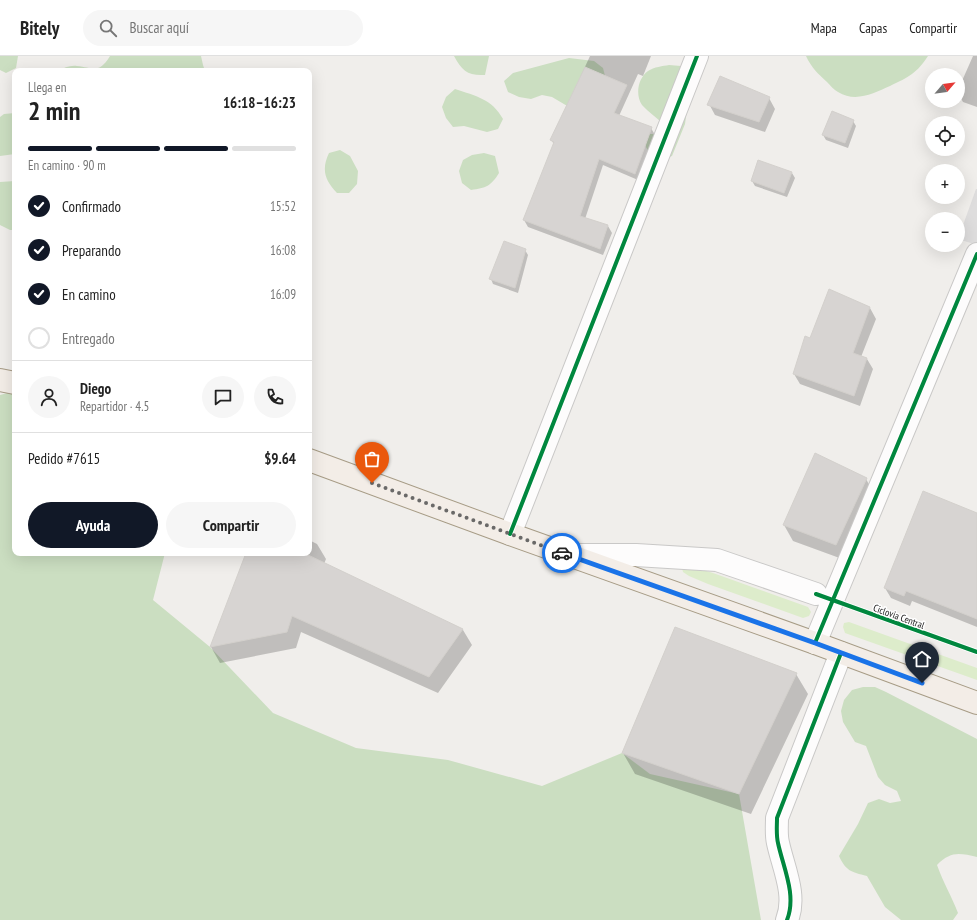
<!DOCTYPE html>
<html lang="es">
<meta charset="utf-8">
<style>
:root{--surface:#fff;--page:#f6f6f6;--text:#222;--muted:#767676;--line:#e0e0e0;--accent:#111827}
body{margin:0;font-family:"PT Sans Narrow",sans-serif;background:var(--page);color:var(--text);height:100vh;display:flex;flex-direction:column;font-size:15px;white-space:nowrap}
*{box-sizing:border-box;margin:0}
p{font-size:13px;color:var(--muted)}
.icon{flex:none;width:22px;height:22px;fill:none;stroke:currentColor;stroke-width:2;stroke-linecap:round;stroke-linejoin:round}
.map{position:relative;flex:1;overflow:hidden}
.details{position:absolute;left:12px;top:12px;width:300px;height:488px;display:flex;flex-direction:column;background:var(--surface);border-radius:8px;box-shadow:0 4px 16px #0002}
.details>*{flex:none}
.needle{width:26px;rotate:62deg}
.tools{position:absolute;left:925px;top:12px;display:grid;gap:8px}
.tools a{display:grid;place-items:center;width:40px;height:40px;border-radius:50%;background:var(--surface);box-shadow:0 4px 16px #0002;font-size:20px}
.pin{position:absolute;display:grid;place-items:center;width:34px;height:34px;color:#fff;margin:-41px -17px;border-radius:50% 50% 50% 0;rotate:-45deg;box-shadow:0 0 4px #0007}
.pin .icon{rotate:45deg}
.courier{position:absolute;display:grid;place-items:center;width:40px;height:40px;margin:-20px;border:3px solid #1a73e8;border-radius:50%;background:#fff;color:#222;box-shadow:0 1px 5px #0007}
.overview em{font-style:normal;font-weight:600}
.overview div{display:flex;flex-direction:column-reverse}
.overview{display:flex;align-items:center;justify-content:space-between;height:68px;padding:0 16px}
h1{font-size:26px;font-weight:600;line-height:30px}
.bar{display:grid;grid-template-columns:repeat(4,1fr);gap:6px 4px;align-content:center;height:48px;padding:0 16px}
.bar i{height:5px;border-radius:3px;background:var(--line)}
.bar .selected{background:var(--accent)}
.bar p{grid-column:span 4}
.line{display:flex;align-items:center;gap:10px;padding:0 16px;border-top:1px solid var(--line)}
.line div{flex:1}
.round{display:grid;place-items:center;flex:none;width:42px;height:42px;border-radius:21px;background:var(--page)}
ol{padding:0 16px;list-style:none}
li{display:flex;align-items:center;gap:12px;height:44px}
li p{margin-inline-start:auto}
li .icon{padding:4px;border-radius:50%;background:var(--accent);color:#fff;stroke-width:4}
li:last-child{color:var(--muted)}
li i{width:22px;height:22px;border:2px solid var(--line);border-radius:50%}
.cta{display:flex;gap:8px;margin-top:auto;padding:8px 16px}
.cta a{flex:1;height:46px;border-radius:24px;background:var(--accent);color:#fff;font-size:16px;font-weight:600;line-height:46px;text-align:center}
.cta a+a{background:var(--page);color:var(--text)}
header{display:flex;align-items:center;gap:24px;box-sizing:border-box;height:56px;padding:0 20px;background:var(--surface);border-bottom:1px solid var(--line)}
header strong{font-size:19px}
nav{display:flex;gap:22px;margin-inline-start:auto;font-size:14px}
.search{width:280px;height:36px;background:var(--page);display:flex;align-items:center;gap:10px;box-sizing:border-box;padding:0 14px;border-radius:22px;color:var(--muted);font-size:15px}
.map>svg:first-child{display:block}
.grass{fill:#ddeccb}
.forest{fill:#cbdec1}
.pier{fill:#dedddd}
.shadow{fill:#0003}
.building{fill:#d7d4d2;stroke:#d3d0cc}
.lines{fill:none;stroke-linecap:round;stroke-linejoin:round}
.street-casing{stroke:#c9c8c7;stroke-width:24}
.primary-casing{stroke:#a79c86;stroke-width:24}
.street{stroke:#fdfcfc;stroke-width:22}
.primary{stroke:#f3ede7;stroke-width:22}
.cycleway-casing{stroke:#fff;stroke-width:6}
.cycleway{stroke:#00873e;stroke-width:4}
.done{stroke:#6a6968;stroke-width:4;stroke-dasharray:0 7.2}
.route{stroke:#1a73e8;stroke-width:5}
.labels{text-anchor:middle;stroke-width:3;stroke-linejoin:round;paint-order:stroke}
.street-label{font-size:10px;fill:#222;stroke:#fff}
</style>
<header>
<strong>Bitely</strong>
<div class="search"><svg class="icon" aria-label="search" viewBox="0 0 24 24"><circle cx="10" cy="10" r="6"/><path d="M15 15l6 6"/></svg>Buscar aquí</div>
<nav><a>Mapa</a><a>Capas</a><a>Compartir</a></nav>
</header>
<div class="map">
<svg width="977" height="864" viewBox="0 0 977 864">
<rect width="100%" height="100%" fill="#f0eeeb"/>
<path class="grass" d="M682,512L703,514L713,517L808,551L811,556L809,560L803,562L708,528L689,520L683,516Z
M849,566L977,612V624L845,577L843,571L844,567Z"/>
<path class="forest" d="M0,0H18L16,12L6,17L0,14Z
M110,0H201L203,9L205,15H58C64,12 70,9 77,10C94,12 99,18 110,0Z
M454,0H489L485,19C468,20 462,15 454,0Z
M806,0H928C917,17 909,21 890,30C874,37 856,47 838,36C834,34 830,29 827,26C818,18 811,11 806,0Z
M569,2L594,5L603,12L607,28L574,54L552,41L542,39L531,43L519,41L508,36L504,25L513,17Z
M669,9L681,10L690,32L685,68L672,100L661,104L650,99L645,89L648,78H658L665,70C658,62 649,57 642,49C635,39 638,22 648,15C654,11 663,10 669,9Z
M455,33C476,40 492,43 503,63L498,73L487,76L464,70L453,71L446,62L442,51L446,41Z
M15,57V98L0,100V61L4,58Z
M340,94L350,100L358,115L357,128L349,137H337C325,124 321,114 329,97Z
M484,97L495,100L499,117C491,130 486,132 471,134L462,127L459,115L463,104L472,99Z
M15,125V174H10L0,169V126Z
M15,335V497H165L153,544L210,591L273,657L356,692L448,704L542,730L622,697L650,718L739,738L761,864H0V339Z
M863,631H875L886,636L977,683V801C959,797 951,795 937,809C943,826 952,841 958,857L953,864H901L885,851L867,820C851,816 846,815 839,800L858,768L868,747L879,743L890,747L901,745L897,735L885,729L878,721L866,690L855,686L843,666L841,655L844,644L852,634Z"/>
<path class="pier" d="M976,133H977V189L958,183Z"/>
<path class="shadow" d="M590,0H651L643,20L638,18L619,60L651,72L655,79L638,124L603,109L585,163L608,170L612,177L603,199L528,171L524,164L554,88L551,84Z
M973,0H977V51L963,46L958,37V34Z
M769,42L775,53L765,76L715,59L709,48Z
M853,65L856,70L848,92L826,84L823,79Z
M759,105L792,117L795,122L787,141L755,130L752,125Z
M525,194L528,199L518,237L493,228L491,223Z
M830,234L870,252L876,263L861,301L867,303L873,313L860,350L800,328L794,318L811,283Z
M866,423L875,439L845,504L793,485L784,469Z
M977,458V571L912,545L910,550L891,542L885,532Z
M309,484L317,488L326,503L324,508L463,574L472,589L438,637L301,576L296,592L220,607L211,591L247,497H309Z
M796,618L808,638L751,758L635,718L623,697Z"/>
<path class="building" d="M585,11L627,29L614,57L652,71L635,118L599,103L580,160L608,169L600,193L523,164L554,86L550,84Z
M720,20L770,41L759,66L707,49Z
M832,55L854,64L845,87L822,79Z
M758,104L792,116L784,137L751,125Z
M504,185L526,193L515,232L489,223Z
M829,233L870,251L853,297L867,302L854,340L793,318L805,280L810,282Z
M815,397L867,422L836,489L783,469Z
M923,435L977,457V563L906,535L904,540L884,532Z
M246,497H304L463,573L429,621L292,560L287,576L210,591Z
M675,571L797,617L739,738L622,697Z"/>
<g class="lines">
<defs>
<path id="street" d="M510,478L697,0
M572,499H636L717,504L816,538
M815,587L977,198
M787,864C797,839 783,811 778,787C776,779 777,770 777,762L841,597"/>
<path id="primary" d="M0,324L15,327
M309,404L510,478L815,587L977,647"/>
</defs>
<use href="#street" class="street-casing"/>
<use href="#primary" class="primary-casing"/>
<use href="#street" class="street"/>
<use href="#primary" class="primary"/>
<defs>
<path id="cycleway" d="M510,478L697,0
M816,538L977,596
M815,587L977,198
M787,864C797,839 783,811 778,787C776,779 777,770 777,762L841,597"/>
</defs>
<use href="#cycleway" class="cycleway-casing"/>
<use href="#cycleway" class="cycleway"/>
</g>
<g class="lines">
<path class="done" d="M372,427L562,497"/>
<path class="route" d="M562,497L815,587L922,627"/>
</g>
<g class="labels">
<g class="street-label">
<text transform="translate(899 560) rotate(20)" y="4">Ciclovia Central</text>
</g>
</g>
</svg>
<div class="tools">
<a><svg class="needle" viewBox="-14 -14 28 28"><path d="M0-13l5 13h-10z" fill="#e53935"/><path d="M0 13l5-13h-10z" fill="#767676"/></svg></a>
<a><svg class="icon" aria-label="locate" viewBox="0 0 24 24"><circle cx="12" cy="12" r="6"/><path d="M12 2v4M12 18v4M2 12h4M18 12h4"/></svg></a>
<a>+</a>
<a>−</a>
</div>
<div class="pin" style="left:372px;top:427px;background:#ea580c"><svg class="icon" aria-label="bag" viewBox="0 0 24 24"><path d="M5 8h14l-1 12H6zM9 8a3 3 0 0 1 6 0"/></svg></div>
<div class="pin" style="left:922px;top:627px;background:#1f2937"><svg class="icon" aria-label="home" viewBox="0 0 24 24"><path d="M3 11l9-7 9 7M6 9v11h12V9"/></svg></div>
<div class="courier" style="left:562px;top:497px"><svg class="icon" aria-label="car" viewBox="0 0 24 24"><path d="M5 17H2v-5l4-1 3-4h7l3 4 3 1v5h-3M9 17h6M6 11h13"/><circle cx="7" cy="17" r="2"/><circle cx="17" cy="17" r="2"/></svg></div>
<section class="details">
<div class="overview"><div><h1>2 min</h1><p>Llega en</p></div><em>16:18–16:23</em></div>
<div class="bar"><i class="selected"></i><i class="selected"></i><i class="selected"></i><i></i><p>En camino · 90 m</p></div>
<ol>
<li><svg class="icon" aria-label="check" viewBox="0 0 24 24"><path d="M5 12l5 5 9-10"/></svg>Confirmado<p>15:52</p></li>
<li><svg class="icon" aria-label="check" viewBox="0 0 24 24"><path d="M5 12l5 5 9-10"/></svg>Preparando<p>16:08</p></li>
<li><svg class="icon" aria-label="check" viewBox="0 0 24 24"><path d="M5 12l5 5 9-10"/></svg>En camino<p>16:09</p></li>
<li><i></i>Entregado</li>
</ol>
<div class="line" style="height:72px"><a class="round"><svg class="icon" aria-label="person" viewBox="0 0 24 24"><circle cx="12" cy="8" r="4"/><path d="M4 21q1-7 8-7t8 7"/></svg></a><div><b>Diego</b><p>Repartidor · 4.5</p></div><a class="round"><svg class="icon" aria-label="chat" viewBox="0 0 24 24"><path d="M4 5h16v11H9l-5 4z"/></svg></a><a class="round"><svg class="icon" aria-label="phone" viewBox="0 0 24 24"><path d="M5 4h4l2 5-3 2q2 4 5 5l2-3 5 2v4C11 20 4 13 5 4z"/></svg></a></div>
<div class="line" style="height:52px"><div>Pedido #7615</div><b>$9.64</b></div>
<div class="cta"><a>Ayuda</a><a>Compartir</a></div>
</section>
</div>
